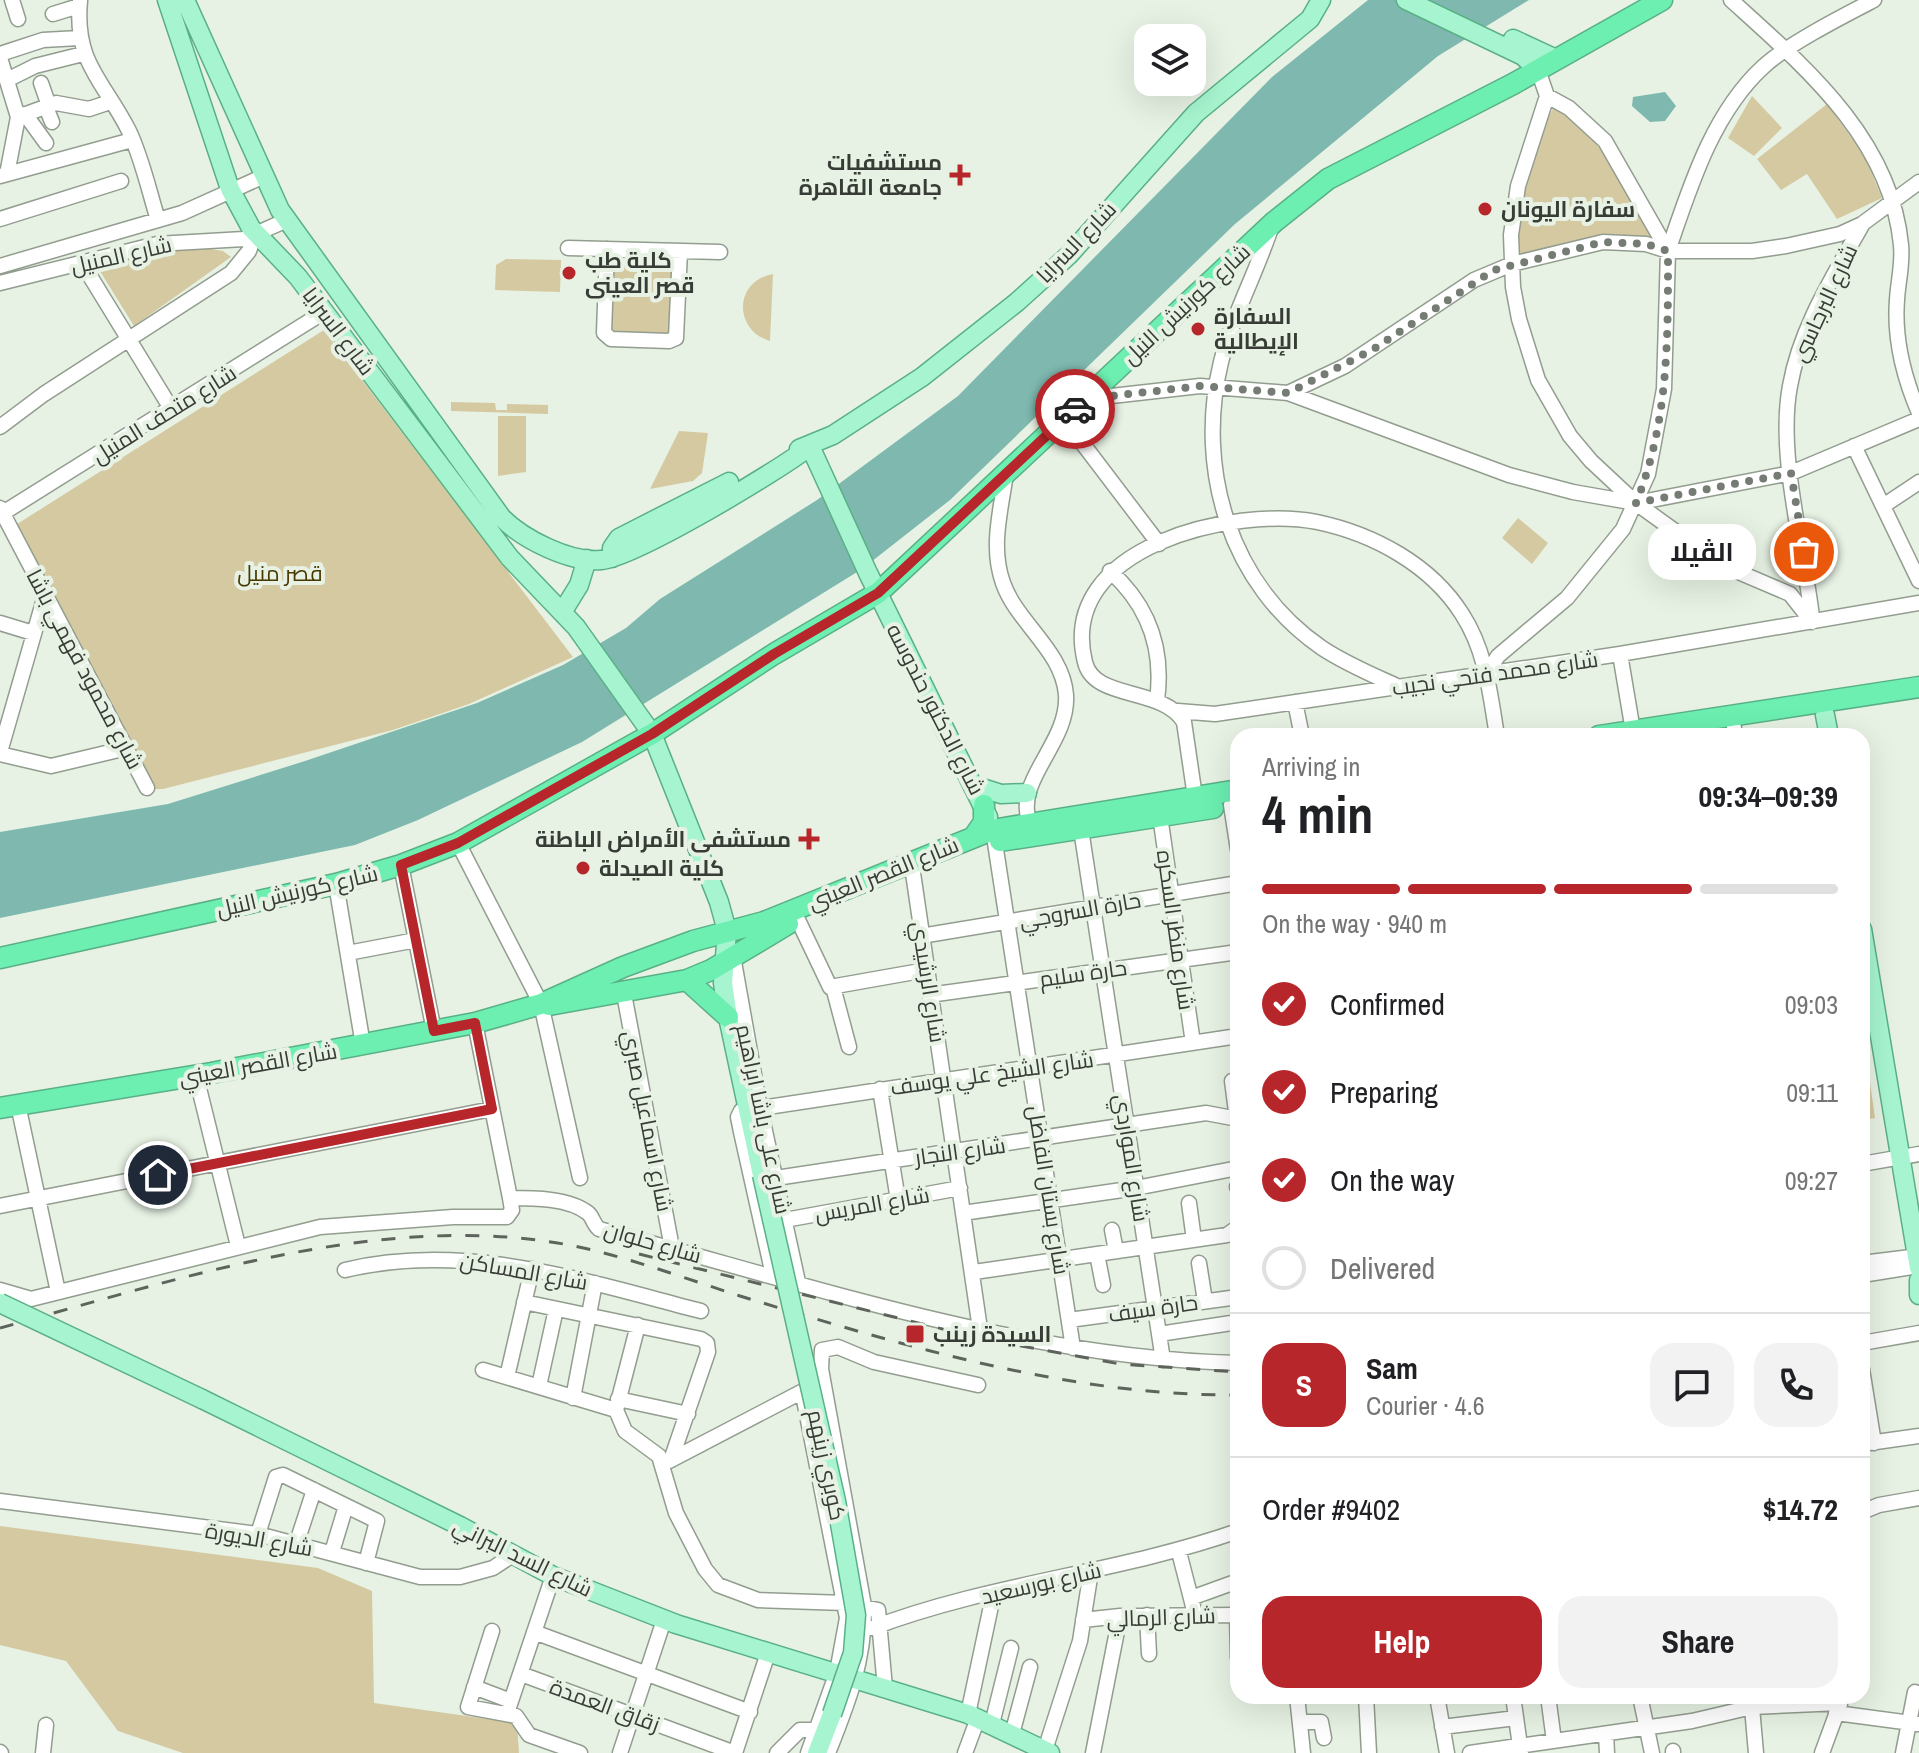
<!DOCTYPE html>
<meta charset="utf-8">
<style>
:root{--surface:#fff;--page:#f2f2f2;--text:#202124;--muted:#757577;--line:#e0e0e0;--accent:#b7262b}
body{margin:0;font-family:"Archivo Narrow",Cairo,sans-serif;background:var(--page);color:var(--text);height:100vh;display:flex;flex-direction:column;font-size:30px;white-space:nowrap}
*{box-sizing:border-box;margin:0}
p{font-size:26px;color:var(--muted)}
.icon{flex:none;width:44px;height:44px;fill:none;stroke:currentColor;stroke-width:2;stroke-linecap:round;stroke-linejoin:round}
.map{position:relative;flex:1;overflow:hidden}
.sheet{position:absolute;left:1230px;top:728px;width:640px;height:976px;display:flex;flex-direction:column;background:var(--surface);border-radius:24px;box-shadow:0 8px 32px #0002}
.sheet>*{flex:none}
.buttons{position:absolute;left:1134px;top:24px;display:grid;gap:16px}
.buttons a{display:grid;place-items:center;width:72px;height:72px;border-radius:16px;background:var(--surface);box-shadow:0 8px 32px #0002;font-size:40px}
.pin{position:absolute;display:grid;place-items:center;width:68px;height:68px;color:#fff;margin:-34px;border:4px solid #fff;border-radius:50%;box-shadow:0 2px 8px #0007}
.courier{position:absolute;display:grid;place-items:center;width:80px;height:80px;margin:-40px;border:6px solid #b7262b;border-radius:50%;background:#fff;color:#222;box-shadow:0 2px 10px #0007}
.bubble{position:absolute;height:56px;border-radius:24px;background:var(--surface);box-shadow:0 8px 32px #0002;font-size:26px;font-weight:700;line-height:56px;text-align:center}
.headline em{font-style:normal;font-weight:700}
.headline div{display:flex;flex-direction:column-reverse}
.headline{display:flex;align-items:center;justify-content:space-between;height:136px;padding:0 32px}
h1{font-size:52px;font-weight:700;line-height:60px}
.bar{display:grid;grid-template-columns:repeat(4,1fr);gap:12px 8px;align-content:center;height:96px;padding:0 32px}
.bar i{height:10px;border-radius:6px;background:var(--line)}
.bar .on{background:var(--accent)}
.bar p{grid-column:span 4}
.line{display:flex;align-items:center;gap:20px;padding:0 32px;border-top:2px solid var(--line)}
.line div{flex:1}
.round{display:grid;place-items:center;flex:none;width:84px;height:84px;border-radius:24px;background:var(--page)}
ol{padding:0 32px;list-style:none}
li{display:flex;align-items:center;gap:24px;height:88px}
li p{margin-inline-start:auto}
li .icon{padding:8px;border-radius:50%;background:var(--accent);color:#fff;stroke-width:4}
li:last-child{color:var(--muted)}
li i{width:44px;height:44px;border:4px solid var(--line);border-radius:50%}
.button{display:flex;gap:16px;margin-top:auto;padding:16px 32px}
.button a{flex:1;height:92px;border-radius:24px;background:var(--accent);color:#fff;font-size:32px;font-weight:700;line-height:92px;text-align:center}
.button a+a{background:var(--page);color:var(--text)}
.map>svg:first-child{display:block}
.green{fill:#d5c9a1}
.water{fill:#7eb8ae}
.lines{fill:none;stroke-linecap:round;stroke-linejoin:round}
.minor-casing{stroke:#929d8f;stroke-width:17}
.major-casing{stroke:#5ab086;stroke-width:21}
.highway-casing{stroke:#5ab086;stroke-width:23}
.minor{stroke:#fff;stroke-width:14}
.major{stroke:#a7f5d0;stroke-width:18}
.highway{stroke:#6cefb1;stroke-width:20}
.rail{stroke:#5e645c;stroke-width:3;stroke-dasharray:14 14;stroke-linecap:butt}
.major-bridge-casing{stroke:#5ab086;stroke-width:21;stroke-linecap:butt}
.major-bridge{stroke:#a7f5d0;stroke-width:18}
.done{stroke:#757c73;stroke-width:8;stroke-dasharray:0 14.4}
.route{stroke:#b7262b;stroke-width:10}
.poi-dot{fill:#b7262b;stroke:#e7f2e4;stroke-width:3}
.labels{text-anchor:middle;stroke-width:8;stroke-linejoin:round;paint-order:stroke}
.poi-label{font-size:22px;font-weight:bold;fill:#383c36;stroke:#e7f2e4;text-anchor:start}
.street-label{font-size:22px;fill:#383c36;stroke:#e7f2e4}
.park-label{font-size:22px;fill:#483900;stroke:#e7f2e4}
</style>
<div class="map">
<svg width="1919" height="1753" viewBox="0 0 1919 1753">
<rect width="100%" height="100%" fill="#e7f2e4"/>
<path class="green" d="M1752,96L1782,128L1754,156L1728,138Z
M1827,104L1864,155L1882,198L1837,219L1807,174L1781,190L1757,159Z
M1554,107C1605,138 1627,191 1655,242C1610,239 1568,235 1527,256L1517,251C1522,199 1527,152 1554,107Z
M199,247L223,251L231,257L134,326L98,268L155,251Z
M506,259L561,260L560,292L495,290L496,265Z
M611,261L673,262L672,333L610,332Z
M773,274L770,341C733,330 734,281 773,274Z
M324,330L573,657L469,704L393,730L163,789H150L14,526Z
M451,402L495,403L496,410H507V404L548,405V414L451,411Z
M498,416H526V472L498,476Z
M679,431L708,433L702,473L693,481L650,489Z
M1518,518L1548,543L1532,564L1502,538Z
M1862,1027L1875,1118L1862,1120Z
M0,1526L318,1568L372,1591L374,1703L517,1723L519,1753H183L118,1731L66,1661L0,1645Z"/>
<path class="water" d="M1368,0H1529L1438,56L1235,224L950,500L862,569L582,742L418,820L355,845L0,918V832L168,804L305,761L477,703L563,665L626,628L660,599L817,500L958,396L1272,77Z
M1665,92L1676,106L1665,121L1650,122L1632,106L1633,97Z"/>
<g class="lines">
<defs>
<path id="minor" d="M12,0L18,19
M1731,0C1805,67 1891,139 1901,245C1903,264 1898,281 1897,300C1894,338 1904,378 1919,413
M80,1C74,63 104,81 129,131C142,158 149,191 158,220
M53,14L79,6
M0,54L43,40L79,38
M0,58L18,117L7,174
M1538,70L1547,96L1518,186L1511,235L1513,287L1519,319L1538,380L1570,436L1591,461L1636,503L1722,565L1790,594L1812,622
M9,79L35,66L83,54
M41,83L49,106
M46,107L52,122
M25,114L46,143
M18,117L56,103L89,109L110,102
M0,176L132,140
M0,219L121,181
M1272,225C1257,272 1233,314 1221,362C1195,469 1230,585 1322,648C1346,664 1373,675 1399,687
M568,248L720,252
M607,249L604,333L611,339L669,341L676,338L680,251
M1668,251C1690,187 1712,114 1763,67C1786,45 1845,15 1874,0
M82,263L172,410
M0,266L182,213L264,176
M0,283L157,244L244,239L287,220
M1288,393L1345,366L1474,280L1512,264L1603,242L1646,244L1668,251H1752L1786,246L1840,234L1862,224L1919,182
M1085,399L1200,386L1288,393L1509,475L1573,492L1636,503L1791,473L1919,419
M1064,419L1159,544
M0,427L44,394L231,273L249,251L254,237
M1854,446L1919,581
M1006,473C1001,510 990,547 1003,583C1017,623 1063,651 1066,695C1069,743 1015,779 1029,821
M1883,506L1919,482
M0,508L147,788
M3,513L324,312
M1110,571C1149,606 1164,649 1157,700
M1812,617C1804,548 1777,454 1790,386C1800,328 1834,275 1862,225
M0,623L33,633
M1620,654L1633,731
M1487,673L1498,656L1567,598L1623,529L1648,474L1664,389L1668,251L1605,141L1569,108L1547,96
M1295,702L1302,736
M1178,711L1215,714L1620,654L1919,603
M1734,728L1735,736
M0,752L46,592
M0,754L51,766L127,748
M1195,797L1184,722C1162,686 1094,701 1085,662C1056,546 1235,506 1317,522C1374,534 1431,565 1462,614C1486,651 1490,693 1497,736
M1231,805L1238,850
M1160,816L1193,1043
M1080,823L1163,1360
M458,843L541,1004L580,1178
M995,843L1073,1348
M401,865L434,1031
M913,873L980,1329
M336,884L363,1045
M798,920L830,987L926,970
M921,936L1238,883
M348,953L416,940
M733,956L760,1108L798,1282
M833,987L849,1047
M624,994L672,1248
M929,995L1238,952
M475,1023L510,1198
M196,1076L238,1246
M1232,1081L1237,1119
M880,1089L898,1200
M20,1114L58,1292
M1862,1164L1919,1154
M776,1178L1206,1113L1238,1119
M1237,1187H1238
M1189,1203L1194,1240
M0,1206L492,1109
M963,1213L1136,1188L1238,1168
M785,1220L960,1188
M1112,1230L1116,1251
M1097,1254L1103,1285
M1199,1263L1205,1301
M1862,1263L1919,1256
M345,1270C466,1241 584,1281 701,1311
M974,1272L1227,1235L1238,1227
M773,1275L741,1132L738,1117L741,1111L1238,1036
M1862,1275L1919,1266
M0,1290L31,1299L320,1227L453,1217H507L512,1210L510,1198C533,1198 569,1198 588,1213C593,1217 593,1224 599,1229C808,1284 1020,1358 1238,1363
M524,1302L701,1339L707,1343L708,1352L671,1460
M1069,1320L1238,1297
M638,1325L616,1410L625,1431L659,1456L676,1513L705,1569L718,1585L758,1600L845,1603L878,1610L885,1688
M1159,1334L1238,1322
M1862,1343L1919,1333
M1862,1369L1874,1443
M483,1370L616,1410
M507,1377L532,1269
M539,1386L556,1309
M803,1395L847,1618L837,1672L808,1753
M573,1398L595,1283
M618,1399L688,1414
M1862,1444L1919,1436
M669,1461L809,1388
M0,1501L258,1534L420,1577H460L493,1568L511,1556
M1862,1512L1879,1505L1919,1498
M258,1534L276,1477L283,1475L377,1521L366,1563
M297,1542L314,1490
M332,1552L346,1506
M1179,1552L1195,1614
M1191,1598L1238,1581
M1147,1615L1149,1654
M1237,1615L1238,1658
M1083,1620L1120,1616L1238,1615
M872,1628C990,1583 1118,1573 1238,1531
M492,1631L468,1707L516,1716L529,1735L580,1753
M534,1632L750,1712
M521,1674L735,1753
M474,1687L511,1701
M1297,1696L1303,1753
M1366,1696L1369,1753
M1437,1696L1447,1753
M1513,1696L1521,1753
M1548,1696L1554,1741
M1640,1696L1652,1753
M1751,1696L1756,1753
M507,1713L553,1576
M1836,1713L1919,1724
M968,1714L994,1592
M1300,1722H1321L1324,1738
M992,1724L1011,1648
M1442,1727L1516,1718
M1012,1734L1030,1667
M1606,1734L1607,1753
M1045,1750L1080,1641L1091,1571
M1673,1751V1753
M0,1752L1,1753
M43,1753L46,1725
M620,1753L664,1620
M735,1753L768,1653
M777,1753L800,1730H817
M828,1753C848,1703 865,1660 864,1606L821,1369L822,1350L838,1347L874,1362L978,1385
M965,1753L978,1718
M1093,1753L1120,1616
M1470,1753L1692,1721L1752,1707L1840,1703
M1822,1753L1840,1704
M1903,1753L1915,1692"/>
<path id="major" d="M167,0L230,189L251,228L298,277L510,558L576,627L652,734L719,902L727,931L723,983L728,1017L762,1175
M185,0L280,210L502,518C523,539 570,563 601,560C633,558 782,469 810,446L868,573L988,817
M1406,0L1523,56L1538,70
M1513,39L1556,59
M799,449L833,435L922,377L1017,302L1069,255L1196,113L1310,19L1321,0
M612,558V548L619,538L729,482
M563,611L579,585L587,559
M1825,715L1829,736
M976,786L1001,794L1027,793
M1862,929L1919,1268
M1919,1280V1295
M202,1399L460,1526L553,1576L676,1624L968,1714L1050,1753
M817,1753L832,1714"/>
<path id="highway" d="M1599,736L1919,687
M975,835L984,822V805
M1000,841L1213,808
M0,958L336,884L401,865L458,843L652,734L774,654L878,593L1274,222L1328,179L1513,84L1662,0
M687,980L728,1017
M549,1005L687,980L711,970L788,924
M0,1108L211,1073L475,1023L541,1004L623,967L693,941L764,922L992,830L1238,790"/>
</defs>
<use href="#minor" class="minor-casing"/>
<use href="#major" class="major-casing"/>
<use href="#highway" class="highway-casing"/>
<use href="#minor" class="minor"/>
<use href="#major" class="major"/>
<use href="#highway" class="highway"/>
<path class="rail" d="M639,1254L983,1339L1120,1364L1238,1372
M0,1328C183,1278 397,1205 588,1249C639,1261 690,1280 740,1296C901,1345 1068,1396 1238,1395"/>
<defs>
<path id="major-bridge" d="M762,1175L836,1501L856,1615L853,1653L832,1714
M0,1303L202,1399"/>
</defs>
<use href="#major-bridge" class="major-bridge-casing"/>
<use href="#major-bridge" class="major-bridge"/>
</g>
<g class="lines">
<path class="done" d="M1075,409L1085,399L1200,386L1288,393L1372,350L1494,270L1603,242L1646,244L1668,251C1668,337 1669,422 1636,503L1791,473L1804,552"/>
<path class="route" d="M158,1175L492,1109L475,1023L434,1031L401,865L458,843L652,734L774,654L878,593L1075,409"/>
</g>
<g class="poi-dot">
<path d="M956 163h8v8h8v8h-8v8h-8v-8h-8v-8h8z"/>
<circle cx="1485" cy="209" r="8"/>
<circle cx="569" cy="273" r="8"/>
<circle cx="1198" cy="329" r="8"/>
<path d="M805 827h8v8h8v8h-8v8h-8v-8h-8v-8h8z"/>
<circle cx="583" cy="868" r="8"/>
<rect x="905" y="1324" width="20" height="20" rx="4"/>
</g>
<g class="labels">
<g class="poi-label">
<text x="942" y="170" text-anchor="end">مستشفيات<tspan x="942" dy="25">جامعة القاهرة</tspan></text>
<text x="1501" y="217">سفارة اليونان</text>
<text x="585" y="268">كلية طب<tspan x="585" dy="25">قصر العينى</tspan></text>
<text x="1214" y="324">السفارة<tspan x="1214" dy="25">الإيطالية</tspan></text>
<text x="791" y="847" text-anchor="end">مستشفى الأمراض الباطنة</text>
<text x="599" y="876">كلية الصيدلة</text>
<text x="933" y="1342">السيدة زينب</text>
</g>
<g class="street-label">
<text transform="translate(1076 242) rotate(-46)" y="8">شارع السرايا</text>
<text transform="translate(121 255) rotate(-13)" y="8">شارع المنيل</text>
<text transform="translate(1824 303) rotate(-65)" y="8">شارع البرجاسي</text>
<text transform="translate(1186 304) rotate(-43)" y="8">شارع كورنيش النيل</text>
<text transform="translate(339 331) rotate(53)" y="8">شارع السرايا</text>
<text transform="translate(164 414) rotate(-32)" y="8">شارع متحف المنيل</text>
<text transform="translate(85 669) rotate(62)" y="8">شارع محمود فهمي باشا</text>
<text transform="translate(1495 673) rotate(-8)" y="8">شارع محمد فتحي نجيب</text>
<text transform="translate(936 709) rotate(63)" y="8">شارع الدكتور حندوسه</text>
<text transform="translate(883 873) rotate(-22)" y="8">شارع القصر العيني</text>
<text transform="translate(297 891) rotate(-13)" y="8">شارع كورنيش النيل</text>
<text transform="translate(1080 910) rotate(-10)" y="8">حارة السروجي</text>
<text transform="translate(1176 930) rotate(82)" y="8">شارع منظر السكره</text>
<text transform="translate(1083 973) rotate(-8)" y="8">حارة سليم</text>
<text transform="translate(929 982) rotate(81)" y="8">شارع الرشيدي</text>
<text transform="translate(258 1064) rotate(-10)" y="8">شارع القصر العيني</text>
<text transform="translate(992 1073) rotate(-8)" y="8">شارع الشيخ علي يوسف</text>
<text transform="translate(764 1119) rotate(78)" y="8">شارع على باشا ابراهيم</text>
<text transform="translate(648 1121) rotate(79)" y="8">شارع اسماعيل صبري</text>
<text transform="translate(960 1151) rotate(-8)" y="8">شارع النجار</text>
<text transform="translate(1132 1158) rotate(81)" y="8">شارع المواردي</text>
<text transform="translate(1049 1190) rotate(81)" y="8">شارع بستان الفاضل</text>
<text transform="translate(872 1204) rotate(-10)" y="8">شارع المريس</text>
<text transform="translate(653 1242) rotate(16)" y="8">شارع حلوان</text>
<text transform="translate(524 1271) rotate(10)" y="8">شارع المساكن</text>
<text transform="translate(1153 1308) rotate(-8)" y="8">حارة سيف</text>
<text transform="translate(827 1465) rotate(78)" y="8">كوبري زينهم</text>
<text transform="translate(259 1539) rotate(10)" y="8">شارع الديورة</text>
<text transform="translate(523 1557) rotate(26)" y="8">شارع السد البراني</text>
<text transform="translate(1041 1583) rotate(-13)" y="8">شارع بورسعيد</text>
<text transform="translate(1161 1617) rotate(-2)" y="8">شارع الرمالي</text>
<text transform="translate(605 1705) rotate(20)" y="8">زقاق العمدة</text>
</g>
<g class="park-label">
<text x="280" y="581">قصر منيل</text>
</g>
</g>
</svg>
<div class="buttons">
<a><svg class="icon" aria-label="layers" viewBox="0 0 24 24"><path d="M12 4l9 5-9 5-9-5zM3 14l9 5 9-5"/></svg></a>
</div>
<div class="pin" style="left:1804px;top:552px;background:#ea580c"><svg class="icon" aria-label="bag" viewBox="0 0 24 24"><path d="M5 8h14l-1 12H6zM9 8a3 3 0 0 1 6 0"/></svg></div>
<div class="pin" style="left:158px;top:1175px;background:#1f2937"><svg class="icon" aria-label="home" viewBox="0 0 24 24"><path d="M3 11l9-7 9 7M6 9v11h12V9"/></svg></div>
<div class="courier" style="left:1075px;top:409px"><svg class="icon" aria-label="car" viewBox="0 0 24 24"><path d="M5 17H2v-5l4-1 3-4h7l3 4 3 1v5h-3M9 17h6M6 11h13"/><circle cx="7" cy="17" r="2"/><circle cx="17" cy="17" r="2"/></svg></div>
<div class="bubble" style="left:1648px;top:524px;width:108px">الڤيلا</div>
<section class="sheet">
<div class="headline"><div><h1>4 min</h1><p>Arriving in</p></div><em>09:34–09:39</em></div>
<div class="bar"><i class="on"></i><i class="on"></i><i class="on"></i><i></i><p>On the way · 940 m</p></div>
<ol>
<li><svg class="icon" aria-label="check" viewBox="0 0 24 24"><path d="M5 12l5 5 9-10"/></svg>Confirmed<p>09:03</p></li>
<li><svg class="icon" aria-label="check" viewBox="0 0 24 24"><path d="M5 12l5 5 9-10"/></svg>Preparing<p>09:11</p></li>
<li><svg class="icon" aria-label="check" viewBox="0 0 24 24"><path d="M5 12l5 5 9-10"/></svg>On the way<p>09:27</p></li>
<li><i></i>Delivered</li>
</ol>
<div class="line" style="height:144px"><b class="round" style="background:var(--accent);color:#fff">S</b><div><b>Sam</b><p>Courier · 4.6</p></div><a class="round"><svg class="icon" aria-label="chat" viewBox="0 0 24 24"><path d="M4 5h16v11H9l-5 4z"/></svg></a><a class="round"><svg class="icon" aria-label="phone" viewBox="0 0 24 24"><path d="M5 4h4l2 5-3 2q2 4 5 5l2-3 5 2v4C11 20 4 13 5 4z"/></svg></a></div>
<div class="line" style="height:104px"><div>Order #9402</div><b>$14.72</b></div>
<div class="button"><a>Help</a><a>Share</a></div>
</section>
</div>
